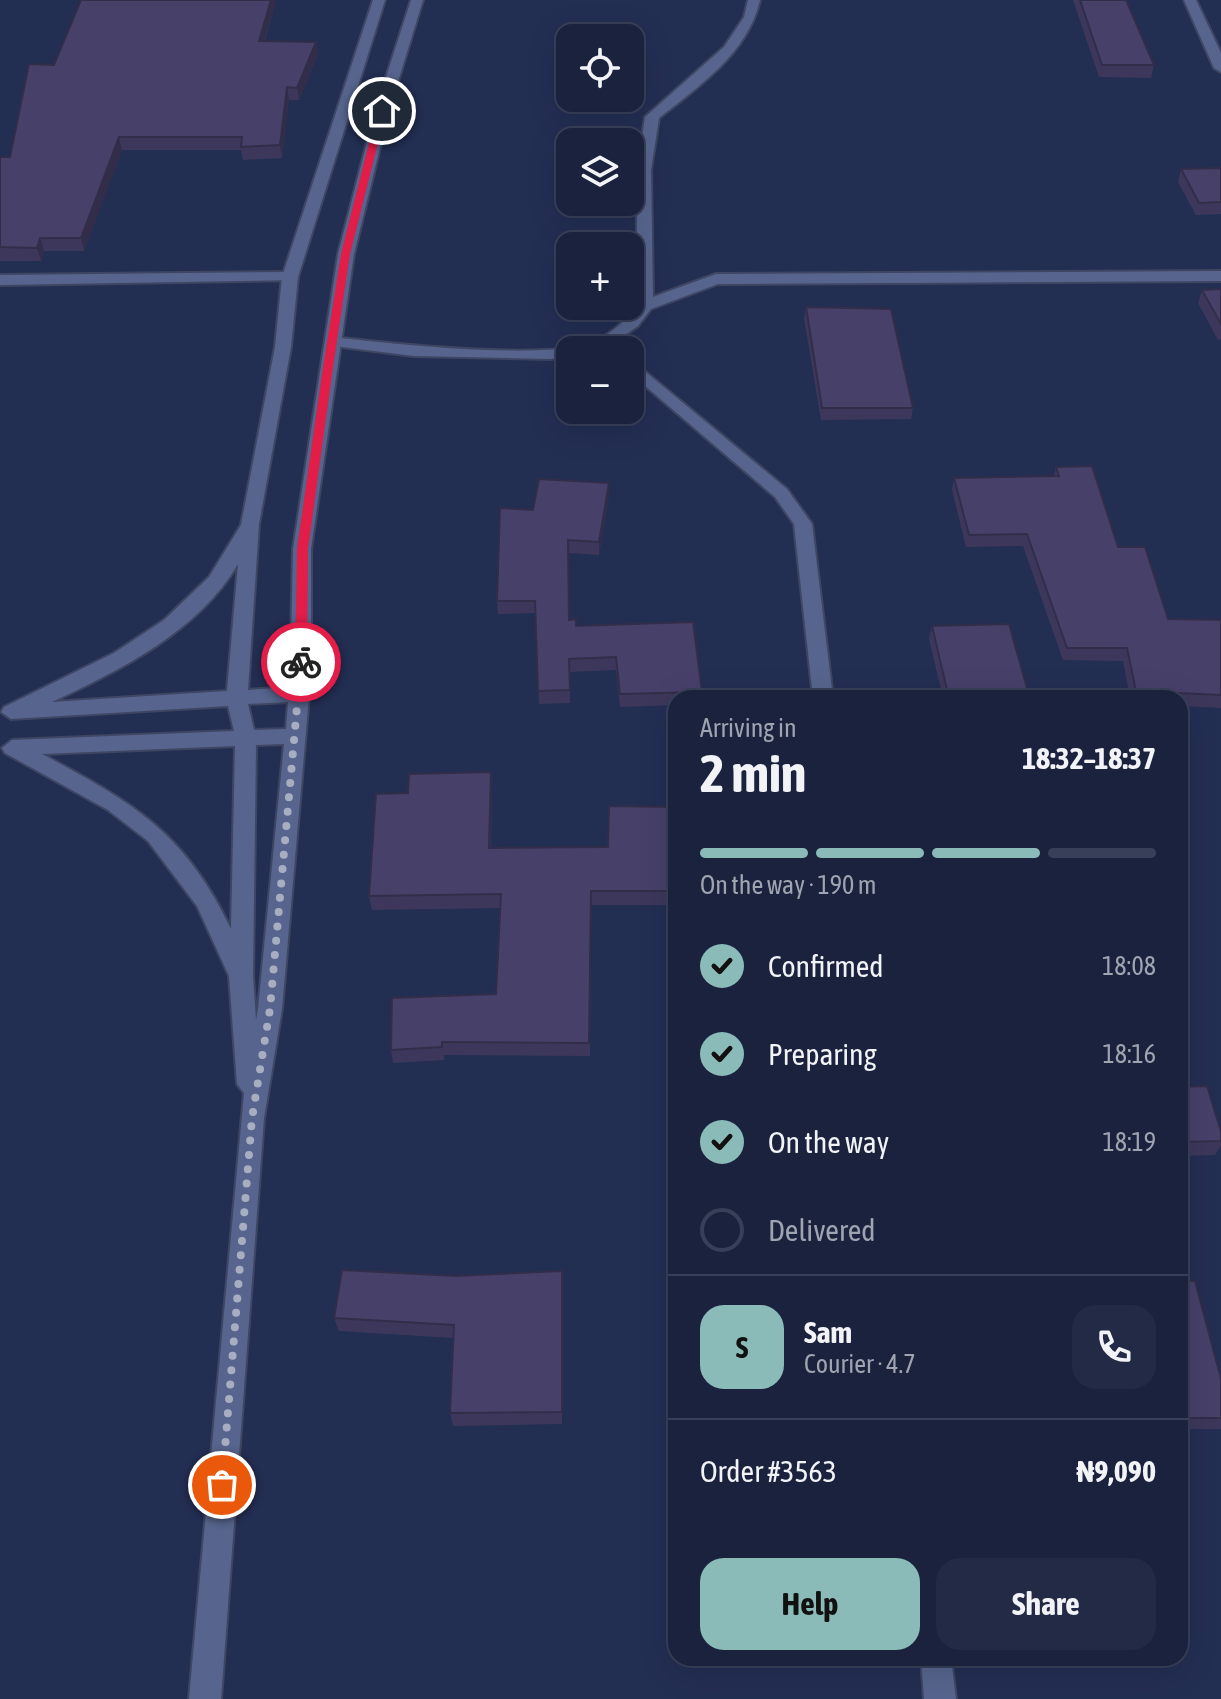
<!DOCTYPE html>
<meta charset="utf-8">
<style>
:root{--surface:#1a223e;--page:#232a45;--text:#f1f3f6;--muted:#9fa4b0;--line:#383f58;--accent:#8bbbb9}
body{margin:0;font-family:"Asap Condensed",sans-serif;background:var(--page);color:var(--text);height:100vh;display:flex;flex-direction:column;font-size:30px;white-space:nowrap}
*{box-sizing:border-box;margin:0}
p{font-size:26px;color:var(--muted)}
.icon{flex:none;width:44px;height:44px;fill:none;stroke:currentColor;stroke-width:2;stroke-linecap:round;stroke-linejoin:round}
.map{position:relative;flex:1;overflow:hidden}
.drawer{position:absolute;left:668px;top:690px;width:520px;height:976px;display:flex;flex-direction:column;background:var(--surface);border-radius:24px;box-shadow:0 8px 32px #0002,0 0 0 2px var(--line)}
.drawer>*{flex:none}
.tools{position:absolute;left:556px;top:24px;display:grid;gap:16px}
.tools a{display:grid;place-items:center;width:88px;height:88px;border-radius:16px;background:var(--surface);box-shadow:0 8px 32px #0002,0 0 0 2px var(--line);font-size:40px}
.pin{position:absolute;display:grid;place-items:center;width:68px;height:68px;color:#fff;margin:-34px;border:4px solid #fff;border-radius:50%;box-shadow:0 2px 8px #0007}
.courier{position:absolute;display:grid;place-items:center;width:80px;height:80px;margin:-40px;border:6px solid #e11d48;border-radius:50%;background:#fff;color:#222;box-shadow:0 2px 10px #0007}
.head em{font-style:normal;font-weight:700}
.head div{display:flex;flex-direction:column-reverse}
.head{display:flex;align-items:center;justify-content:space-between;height:136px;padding:0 32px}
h1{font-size:52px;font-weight:700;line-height:60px}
.bar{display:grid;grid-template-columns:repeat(4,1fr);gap:12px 8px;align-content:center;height:96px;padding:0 32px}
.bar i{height:10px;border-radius:6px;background:var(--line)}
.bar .selected{background:var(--accent)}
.bar p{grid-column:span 4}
.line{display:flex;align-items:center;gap:20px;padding:0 32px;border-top:2px solid var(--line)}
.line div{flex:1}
.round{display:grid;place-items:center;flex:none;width:84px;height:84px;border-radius:24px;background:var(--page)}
ol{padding:0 32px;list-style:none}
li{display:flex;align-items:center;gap:24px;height:88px}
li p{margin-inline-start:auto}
li .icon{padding:8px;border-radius:50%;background:var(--accent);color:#111;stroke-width:4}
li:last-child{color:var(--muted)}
li i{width:44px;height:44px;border:4px solid var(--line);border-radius:50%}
.button{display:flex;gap:16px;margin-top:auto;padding:16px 32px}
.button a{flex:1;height:92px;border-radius:24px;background:var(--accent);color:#111;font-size:32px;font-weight:700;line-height:92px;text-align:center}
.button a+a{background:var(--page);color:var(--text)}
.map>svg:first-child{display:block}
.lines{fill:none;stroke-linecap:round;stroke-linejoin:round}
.minor-casing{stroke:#3e4663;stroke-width:4}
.tertiary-casing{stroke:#3e4663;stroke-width:4}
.minor{fill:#57658e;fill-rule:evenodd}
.tertiary{fill:#57658e;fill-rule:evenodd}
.wall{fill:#3d385b}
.shaded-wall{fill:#322e4a}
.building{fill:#47416a;stroke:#322e4a;stroke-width:2}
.route{fill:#e11d48}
.done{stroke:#a8aec2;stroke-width:8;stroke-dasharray:0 14.4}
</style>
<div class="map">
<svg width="1221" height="1699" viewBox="0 0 1221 1699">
<rect width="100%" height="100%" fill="#232e53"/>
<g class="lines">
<defs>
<path id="minor" d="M748,0H760C748,53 699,86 659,118L651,170L653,297L716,274L1221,271V281L718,284L651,309L638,326L605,349L570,350V356L550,359L414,356L326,345V339L332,337C386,343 550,362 595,341C611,334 626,320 637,306V170L645,117L724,47L744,17Z
M1184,0H1196L1221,53V72L1214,68Z
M290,272L298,277L296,280L0,285V275Z
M630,359L787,489L812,524L833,698H813L794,524L775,497L630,373Z
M921,1658H951L956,1699H924Z"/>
<path id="tertiary" d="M373,0H385L298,277L291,347L259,524L248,690L290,687L293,549L338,254L375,111L411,0H423L389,111L354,254L311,549V673L282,1009L264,1118L221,1699H189L244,1093L237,1084L229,976L197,906L148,841L108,810L5,753L2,748L12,740L234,731L228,706L11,719L1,712L4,707L114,653L164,620L209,577L241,525L275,347L282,277ZM238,564L227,691L52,702C120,670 198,632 238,564ZM288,702L286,729L254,730L248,704ZM284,744L258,1009L256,1020L253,976L256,745ZM235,746L231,929C184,831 133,803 42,754Z"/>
</defs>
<use href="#minor" class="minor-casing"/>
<use href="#tertiary" class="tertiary-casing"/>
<use href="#minor" class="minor"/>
<use href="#tertiary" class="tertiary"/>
</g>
<path class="wall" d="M81,0H276L265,41L318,54L299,100H289L282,158L243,160L241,150H122L84,251H44L41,261H0V157H10L54,65Z
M1073,0H1126L1154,65L1151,78L1099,77Z
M1221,168V214L1196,215L1178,182L1181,169Z
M1221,289V339L1218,340L1198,303L1202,290Z
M806,307L913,408L911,419L821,420L804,318Z
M1056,467L1118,547L1168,619L1221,620V708L1180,706V698H1130L1123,661L1063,660L1023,546L966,547L952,490L954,478L1054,476Z
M609,483V496L599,555L569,553V620L576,626L702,692L701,698H676V705L620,707L616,670L570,672V703L539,704L536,613L498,614L497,601Z
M932,626L1028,692L1026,698H943L929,639Z
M491,772L492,787L491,848L608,847L676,807V905H591L590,1056L444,1055V1060L393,1063L391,1050L496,994L500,908L372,910L369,896L408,793Z
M1180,1087L1221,1141V1145L1215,1155L1180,1156Z
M562,1271V1424L453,1426L450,1413L453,1338L339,1331L334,1318L456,1276Z
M1180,1281L1221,1379V1429H1180Z"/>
<path class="shaded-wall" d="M271,0H276L261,53L259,41Z
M316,42L318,54L299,100L297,88Z
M287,87L289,100L282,158L280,145Z
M119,137L122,150L84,251L81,238Z
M40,238L44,251L41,261L37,248Z
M609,483V496L599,555V542Z
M491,772L492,787L490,863L489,848Z
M562,1271L563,1285L562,1424Z"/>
<path class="building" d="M81,0H271L259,41L316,42L297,88L287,87L280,145L241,147L242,137H119L81,238H40L37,248L0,247V157H10L29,64L54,65Z
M1080,0H1126L1154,65H1102Z
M1221,168V202L1199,203L1181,169Z
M1221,289V324L1202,290Z
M806,307L891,309L913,408H822Z
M1092,466L1118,547H1145L1168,619L1221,620V695L1136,691L1127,648H1067L1027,534L969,535L954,478L1059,476L1056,467Z
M539,479L609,483L599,542L568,540L569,620L576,619V626L693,622L702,692L620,694L616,657L569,659L570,690L538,691L535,601H497L500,508L533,510Z
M1009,624L1028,692L948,694L932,626Z
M491,772L489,848L608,847L609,806L676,807V891H591L589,1043L442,1042V1047L391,1050L392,998L496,994L501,894L369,896L376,794L408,793L409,774Z
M1207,1086L1221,1132V1141L1180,1142V1087Z
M342,1270L456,1276L562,1271V1412L450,1413L454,1325L334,1318Z
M1180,1281H1195L1221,1379V1418H1180Z"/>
<path class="route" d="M382,109L386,111L350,254L332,374L308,549L307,662L301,666L295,662L297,549L322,374L341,254L377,111Z"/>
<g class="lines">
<path class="done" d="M222,1485L252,1118L270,1009L301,662"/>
</g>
</svg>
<div class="tools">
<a><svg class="icon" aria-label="locate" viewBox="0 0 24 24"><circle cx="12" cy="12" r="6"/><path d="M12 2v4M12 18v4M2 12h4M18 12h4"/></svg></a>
<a><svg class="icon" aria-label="layers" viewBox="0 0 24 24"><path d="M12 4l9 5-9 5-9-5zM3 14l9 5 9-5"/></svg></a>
<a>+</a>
<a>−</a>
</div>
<div class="pin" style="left:222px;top:1485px;background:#ea580c"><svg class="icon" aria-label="bag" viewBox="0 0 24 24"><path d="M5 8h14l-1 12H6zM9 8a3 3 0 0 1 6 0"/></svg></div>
<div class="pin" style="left:382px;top:111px;background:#1f2937"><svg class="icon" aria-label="home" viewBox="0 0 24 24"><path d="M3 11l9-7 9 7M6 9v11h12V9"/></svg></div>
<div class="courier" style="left:301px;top:662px"><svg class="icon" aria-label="bike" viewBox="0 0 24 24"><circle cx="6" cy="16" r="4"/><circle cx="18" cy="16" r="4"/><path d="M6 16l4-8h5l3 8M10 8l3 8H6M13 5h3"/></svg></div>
<section class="drawer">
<div class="head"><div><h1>2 min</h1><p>Arriving in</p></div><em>18:32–18:37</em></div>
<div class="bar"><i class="selected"></i><i class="selected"></i><i class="selected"></i><i></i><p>On the way · 190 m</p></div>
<ol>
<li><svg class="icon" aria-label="check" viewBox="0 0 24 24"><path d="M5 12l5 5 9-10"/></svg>Confirmed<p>18:08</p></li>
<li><svg class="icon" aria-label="check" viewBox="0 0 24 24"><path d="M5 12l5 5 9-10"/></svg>Preparing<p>18:16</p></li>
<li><svg class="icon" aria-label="check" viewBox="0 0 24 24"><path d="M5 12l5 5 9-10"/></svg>On the way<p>18:19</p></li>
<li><i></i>Delivered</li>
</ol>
<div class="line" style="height:144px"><b class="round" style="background:var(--accent);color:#111">S</b><div><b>Sam</b><p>Courier · 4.7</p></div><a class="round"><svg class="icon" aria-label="phone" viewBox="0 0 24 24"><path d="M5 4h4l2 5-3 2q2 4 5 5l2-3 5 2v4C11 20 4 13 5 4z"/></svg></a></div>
<div class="line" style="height:104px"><div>Order #3563</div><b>₦9,090</b></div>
<div class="button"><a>Help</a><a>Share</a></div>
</section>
</div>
